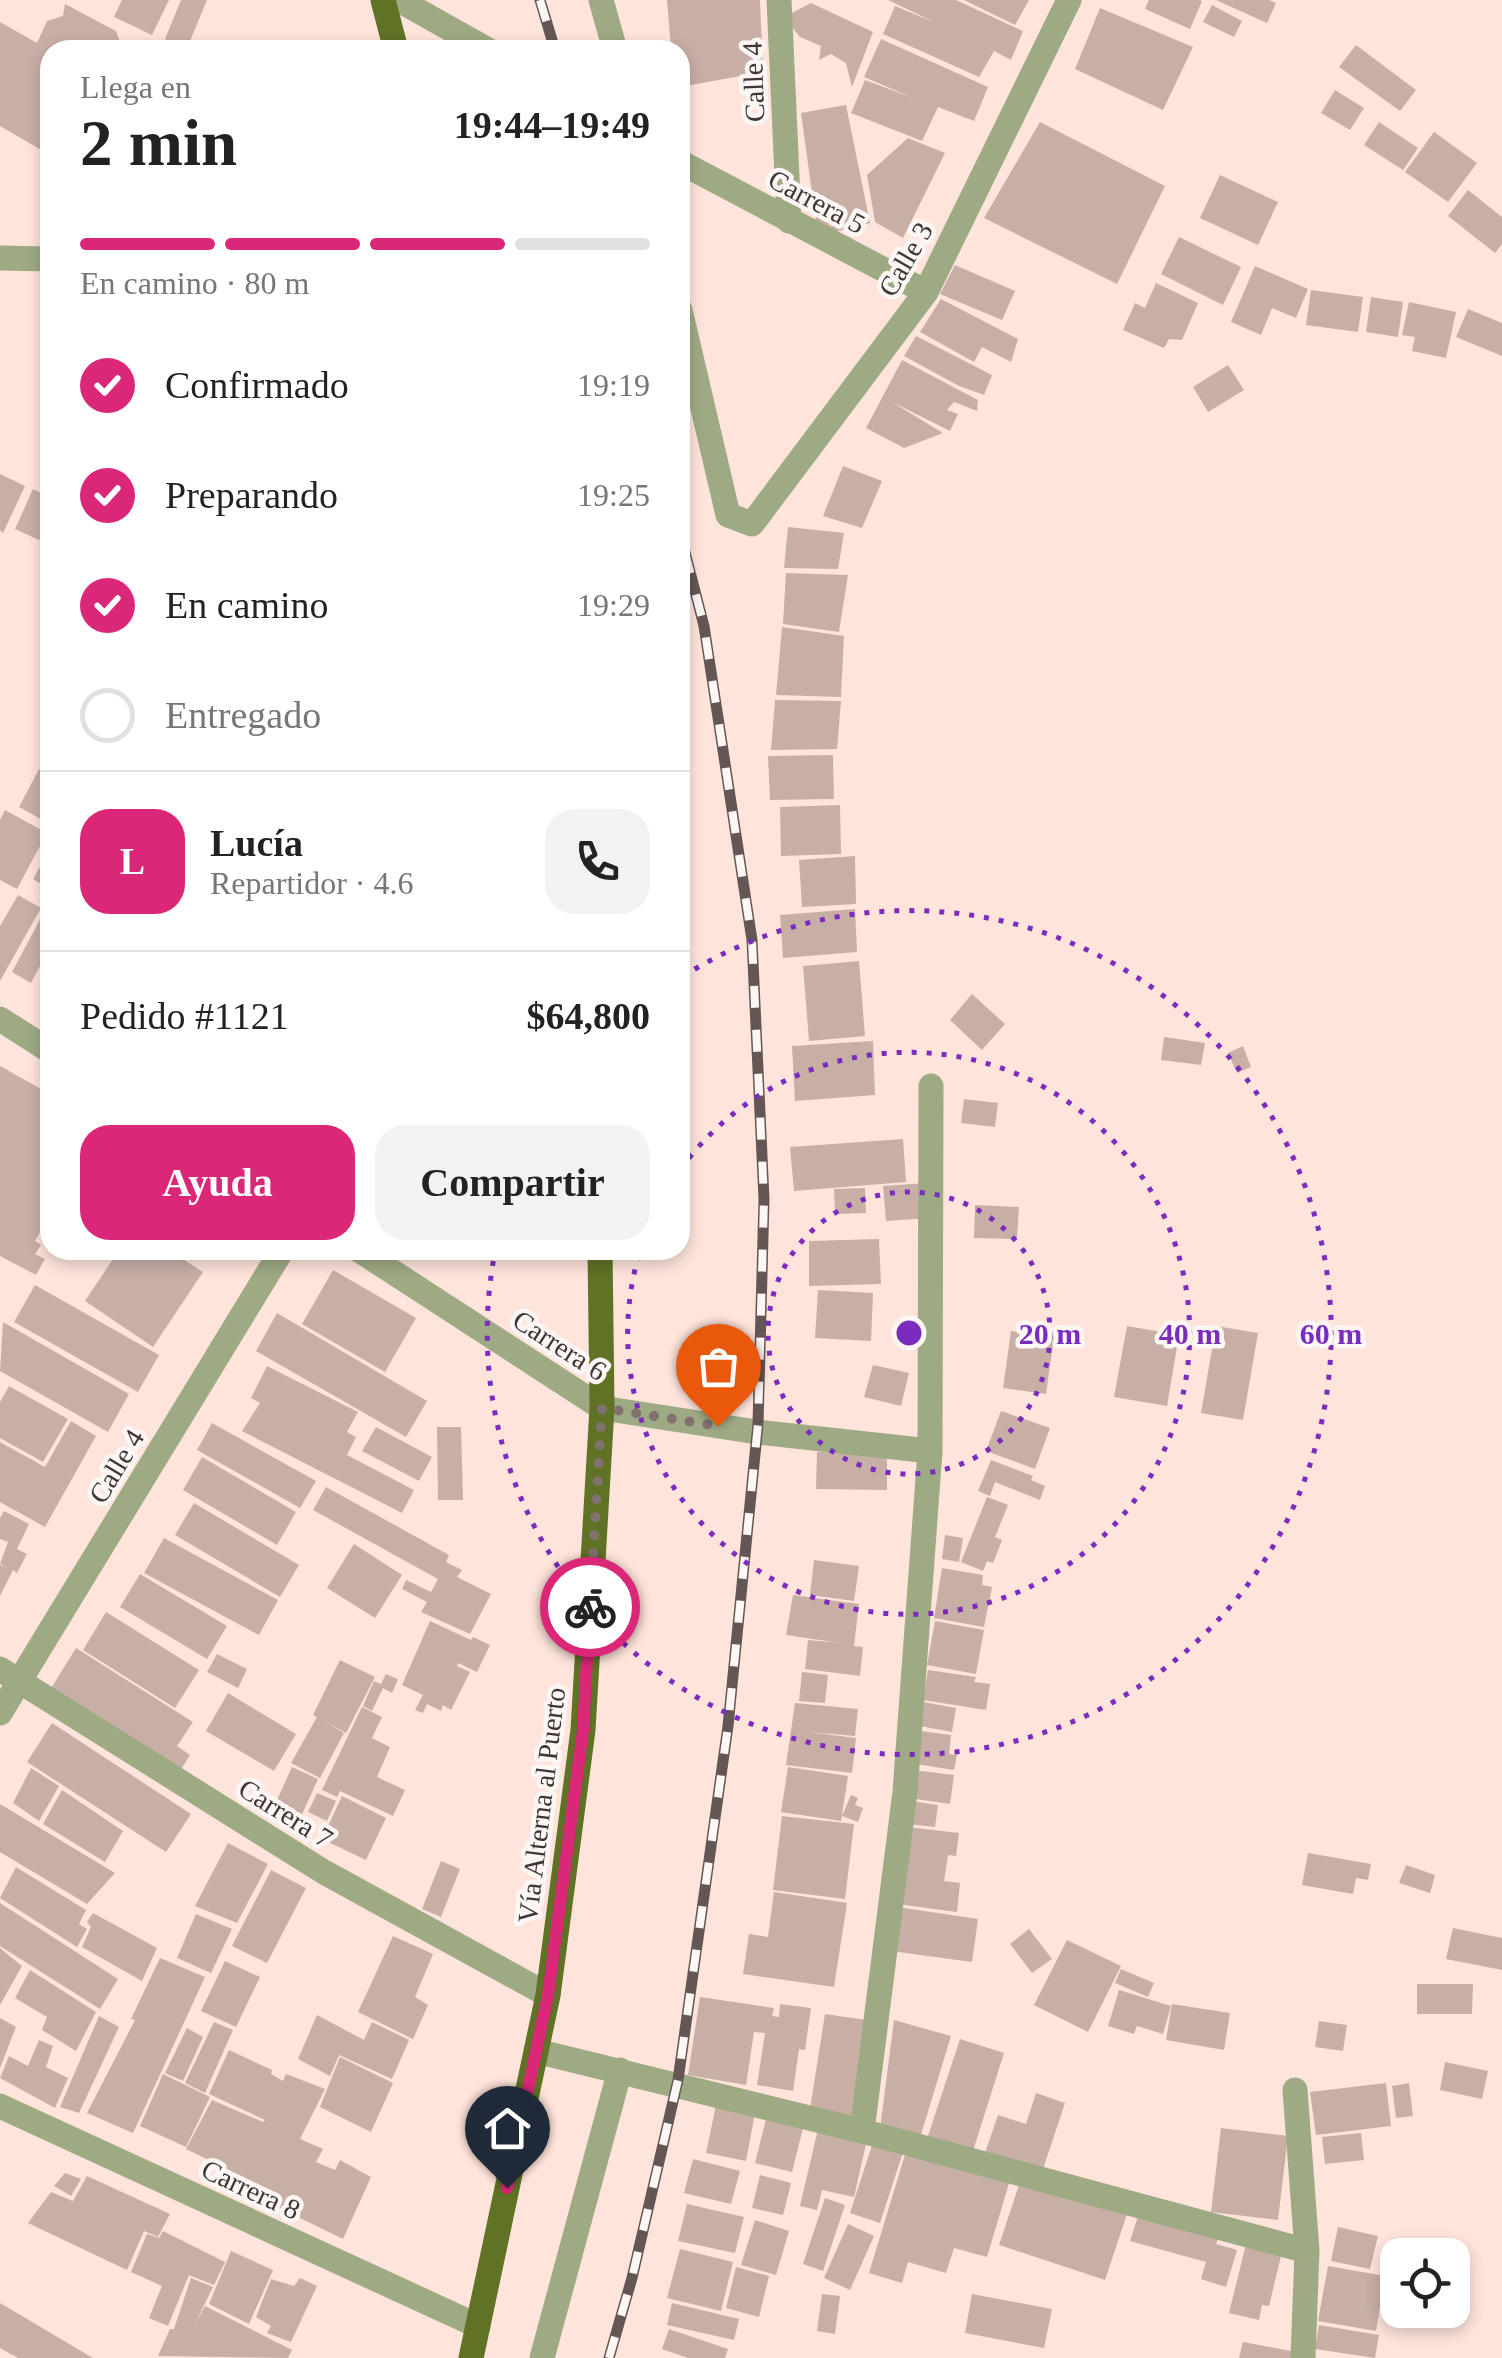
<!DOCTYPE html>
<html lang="es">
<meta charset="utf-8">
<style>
:root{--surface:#fff;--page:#f2f2f2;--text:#222;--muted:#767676;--line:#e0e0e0;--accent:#db2777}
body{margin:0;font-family:"Times New Roman",serif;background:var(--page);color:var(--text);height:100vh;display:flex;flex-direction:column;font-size:38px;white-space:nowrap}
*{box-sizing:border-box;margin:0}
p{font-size:32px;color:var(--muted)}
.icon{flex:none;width:55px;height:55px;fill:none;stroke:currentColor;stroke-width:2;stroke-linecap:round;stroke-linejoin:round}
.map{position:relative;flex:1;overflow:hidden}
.sheet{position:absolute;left:40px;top:40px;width:650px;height:1220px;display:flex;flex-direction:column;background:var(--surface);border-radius:30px;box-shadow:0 5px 15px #0003}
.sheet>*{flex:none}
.controls{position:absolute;left:1380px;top:2238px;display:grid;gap:20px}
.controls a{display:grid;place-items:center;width:90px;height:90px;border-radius:20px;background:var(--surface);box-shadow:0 5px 15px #0003;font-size:50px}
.pin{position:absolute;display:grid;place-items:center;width:85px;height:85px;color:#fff;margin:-102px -42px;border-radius:50% 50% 50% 0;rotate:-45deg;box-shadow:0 0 10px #0007}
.pin .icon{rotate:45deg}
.courier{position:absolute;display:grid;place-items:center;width:100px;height:100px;margin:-50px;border:8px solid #db2777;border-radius:50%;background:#fff;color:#222;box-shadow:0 2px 12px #0007}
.overview em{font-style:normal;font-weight:800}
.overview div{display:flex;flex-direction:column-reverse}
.overview{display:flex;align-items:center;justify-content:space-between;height:170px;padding:0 40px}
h1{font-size:65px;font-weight:800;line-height:75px}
.bar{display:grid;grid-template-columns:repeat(4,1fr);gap:15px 10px;align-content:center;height:120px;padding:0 40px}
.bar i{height:12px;border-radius:8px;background:var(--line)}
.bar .on{background:var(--accent)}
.bar p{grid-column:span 4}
.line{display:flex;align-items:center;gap:25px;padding:0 40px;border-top:2px solid var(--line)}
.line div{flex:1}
.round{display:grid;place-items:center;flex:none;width:105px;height:105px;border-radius:30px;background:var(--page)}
ol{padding:0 40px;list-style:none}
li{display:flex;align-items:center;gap:30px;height:110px}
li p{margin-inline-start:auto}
li .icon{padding:10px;border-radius:50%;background:var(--accent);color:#fff;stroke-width:4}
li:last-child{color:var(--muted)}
li i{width:55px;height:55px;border:5px solid var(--line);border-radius:50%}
.primary-button{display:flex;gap:20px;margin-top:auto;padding:20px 40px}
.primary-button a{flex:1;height:115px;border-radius:30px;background:var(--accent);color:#fff;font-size:40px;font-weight:800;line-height:115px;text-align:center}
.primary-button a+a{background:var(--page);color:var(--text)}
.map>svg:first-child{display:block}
.building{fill:#c8afa6}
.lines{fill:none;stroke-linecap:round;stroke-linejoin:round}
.service{stroke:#9eaa84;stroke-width:25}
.minor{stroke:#9eaa84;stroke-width:25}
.primary{stroke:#5f7226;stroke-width:25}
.rail-casing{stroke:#645753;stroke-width:11}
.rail{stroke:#fcf6f4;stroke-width:8;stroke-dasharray:22;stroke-linecap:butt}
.done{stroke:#82726d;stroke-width:10;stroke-dasharray:0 18}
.route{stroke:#db2777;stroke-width:12}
.ring{fill:none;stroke:#7b2cbf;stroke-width:5;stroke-dasharray:5 10}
.labels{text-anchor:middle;stroke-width:9;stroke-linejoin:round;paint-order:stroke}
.street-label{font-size:28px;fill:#3f3532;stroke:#fcf6f4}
.centre{fill:#7b2cbf;stroke:#fcf6f4;stroke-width:5}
.ring-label{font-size:30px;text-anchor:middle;font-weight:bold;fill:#7b2cbf;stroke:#fcf6f4;stroke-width:9;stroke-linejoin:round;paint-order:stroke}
</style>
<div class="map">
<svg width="1502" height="2358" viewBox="0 0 1502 2358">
<rect width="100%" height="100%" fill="#fee4db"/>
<path class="building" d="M122,0H169L152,35L114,17Z
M181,0H207L187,48L165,39Z
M667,0H760L763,72L680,87V50H671Z
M888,0H956L1023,31L1011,60L994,51L979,77L883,34L895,6L936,23Z
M964,0H1029L1015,25Z
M1149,0H1199L1202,1L1190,29L1145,9Z
M1216,0H1269L1276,3L1267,23Z
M811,3L873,32L852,87L846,63L831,54L819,60L821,46L800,37L784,17Z
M65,4L116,31L120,42L135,50H50V155L0,126V22L37,43L47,21L63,16Z
M1212,5L1242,21L1234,37L1203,22Z
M1100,8L1193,47L1163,110L1075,69Z
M881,39L988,87L974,121L938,107L922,141L851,113L865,80L913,98L864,77Z
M1356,45L1416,90L1400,111L1339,67Z
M1335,90L1364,108L1350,130L1321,113Z
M846,105L870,223L818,236L801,113Z
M1040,122L1165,186L1117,284L984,218Z
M1379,122L1418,148L1403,170L1364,145Z
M1434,132L1477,163L1448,202L1405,172Z
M908,138L945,153L903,238L875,222L867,175Z
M1220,175L1278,202L1258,245L1200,218Z
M1468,190L1502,217V244L1495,253L1448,216Z
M1179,237L1241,267L1223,305L1161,274Z
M955,265L1015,291L1002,320L940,294Z
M1255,266L1308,289L1296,318L1272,308L1261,335L1231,322Z
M1156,283L1198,303L1182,340L1169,339L1164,348L1123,330L1135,303L1145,308Z
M1311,290L1363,297L1358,332L1306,325Z
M1371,297L1403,302L1398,337L1366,332Z
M941,299L1018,339L1011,362L982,347L974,362L920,332Z
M1409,302L1456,312L1446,358L1412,351L1415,337L1402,335Z
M1468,309L1502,323V356L1456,337Z
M916,336L992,375L984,395L959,386L904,356Z
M902,360L978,400L977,411L954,402L947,410L958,414L950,431L892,402L943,433L904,448L866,428Z
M1228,365L1244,390L1208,412L1193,387Z
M843,466L882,481L862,528L823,516Z
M0,474L25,486L3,533L0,530Z
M33,489L50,497V522L39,540L15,529Z
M788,527L844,533L838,569L784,568Z
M786,573L848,575L839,632L783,624Z
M782,627L844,636L841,697L776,695Z
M775,700L841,701L837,749L771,750Z
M833,755L834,799L770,800L768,756Z
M39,769L50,776V824L19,807Z
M840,805L841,854L781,856L780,807Z
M5,810L47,833L17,889L0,880V820Z
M50,849V889L33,879Z
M855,856L856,904L802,907L799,860Z
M18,895L41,908L0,981V926Z
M50,901V947L31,983L12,972Z
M855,909L857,952L783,958L780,915Z
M859,961L865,1036L809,1041L803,966Z
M972,994L1005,1024L982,1050L950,1020Z
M1164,1037L1205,1043L1201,1065L1161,1060Z
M873,1041L875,1095L795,1101L792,1046Z
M1243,1046L1251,1067L1237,1073L1228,1053Z
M0,1066L50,1094V1214L35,1241L41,1245L35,1254L45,1259L36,1275L0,1256Z
M964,1099L998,1103L995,1127L961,1123Z
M903,1139L906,1182L794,1191L790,1147Z
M927,1183L930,1218L886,1221L883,1186Z
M865,1188L866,1213L835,1214L834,1189Z
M975,1205L1019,1207L1017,1239L974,1238Z
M879,1239L881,1284L809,1286V1241Z
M119,1250H169L203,1272L153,1347L85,1301Z
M333,1270L416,1318L385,1372L302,1324Z
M35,1285L159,1355L138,1392L14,1322Z
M818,1290L873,1293L871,1341L815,1338Z
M277,1313L427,1401L406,1437L256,1351Z
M3,1322L129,1394L108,1432L0,1371Z
M1127,1326L1179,1335L1167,1406L1114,1397Z
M1216,1326L1258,1333L1243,1420L1201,1413Z
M1011,1331L1054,1337L1046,1394L1003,1388Z
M873,1365L909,1373L901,1406L864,1397Z
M267,1366L358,1412L347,1432L356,1437L347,1455L414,1490L402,1513L242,1431L260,1403L251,1398Z
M9,1386L68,1419L43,1462L0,1438V1402Z
M1001,1411L1050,1428L1035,1469L986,1451Z
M71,1421L96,1436L45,1527L0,1502V1442L45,1467Z
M212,1423L316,1481L300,1508L197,1450Z
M376,1427L432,1457L419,1481L362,1451Z
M437,1427H461L463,1500H438Z
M817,1452L887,1453V1490L816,1489Z
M202,1457L296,1512L277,1545L183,1490Z
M991,1460L1033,1476L1031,1480L1045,1486L1040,1500L995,1482L990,1496L978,1491Z
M326,1487L449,1555L446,1562L462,1570L457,1577L491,1594L470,1634L421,1612L427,1602L402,1589L406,1580L431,1592L438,1579L313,1510Z
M987,1497L1008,1505L995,1537L1002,1540L993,1563L987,1561L983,1571L961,1562Z
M194,1503L299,1565L280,1597L175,1535Z
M4,1511L29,1524L17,1549L27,1554L17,1573L13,1570L0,1596V1565L9,1569L0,1564L8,1542L0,1539V1518Z
M945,1535L963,1538L959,1562L942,1559Z
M164,1538L278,1600L259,1635L144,1573Z
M354,1544L402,1575L375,1618L327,1588Z
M814,1560L859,1566L854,1601L810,1595Z
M942,1568L983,1575L982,1585L992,1587L984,1627L934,1618Z
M140,1574L227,1626L207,1659L120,1607Z
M793,1595L859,1604L854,1646L863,1647L860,1676L805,1669L808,1640L840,1643L786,1635Z
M106,1612L199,1670L175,1708L83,1650Z
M430,1621L471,1640L473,1637L490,1645L477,1672L458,1663L457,1666L470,1672L451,1710L443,1705L441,1711L427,1704L423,1713L415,1710L423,1695L402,1685Z
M935,1621L984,1630L976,1674L927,1665Z
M76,1648L193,1722L177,1746L190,1755L180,1771L50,1690Z
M217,1654L247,1669L238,1688L207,1672Z
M340,1660L375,1677L346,1733L324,1721L344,1733L320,1778L291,1763L317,1717L313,1715Z
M928,1670L976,1677L974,1682L990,1684L986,1710L923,1700Z
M802,1672L828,1675L825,1703L799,1701Z
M386,1674L398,1679L392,1693L383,1688L372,1711L363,1706L374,1681L381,1684Z
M228,1693L296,1734L274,1771L206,1731Z
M923,1702L956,1708L952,1732L920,1726Z
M795,1703L858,1709L855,1736L808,1732L856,1738L852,1773L786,1765Z
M362,1707L382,1717L372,1738L390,1747L377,1777L405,1790L393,1816L340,1791L337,1797L322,1790Z
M52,1723L191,1814L166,1852L27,1762Z
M921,1731L951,1735L949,1754L957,1755L954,1770L916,1764Z
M292,1767L318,1779L299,1821L273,1809Z
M788,1767L848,1776L841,1821L781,1812Z
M31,1768L59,1786L39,1821L13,1803Z
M913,1770L954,1775L950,1804L909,1798Z
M62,1790L123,1831L105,1862L43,1824Z
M317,1793L336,1801L327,1821L308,1812Z
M851,1795L858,1798L855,1805L863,1808L858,1822L842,1816Z
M342,1796L386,1818L366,1860L322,1839Z
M911,1801L938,1805L935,1827L908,1824Z
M0,1804L115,1873L87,1904L0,1852Z
M782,1816L854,1824L845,1899L773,1890Z
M907,1827L959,1833L956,1856L948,1855L944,1881L960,1883L957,1912L897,1904Z
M228,1843L268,1864L237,1923L195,1906Z
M1308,1853L1371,1864L1368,1880L1356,1878L1353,1894L1302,1885Z
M441,1861L460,1869L441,1917L422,1909Z
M1406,1865L1435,1875L1430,1893L1399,1883Z
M16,1867L86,1910L79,1924L87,1929L77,1947L0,1898Z
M271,1870L306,1888L267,1963L232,1946Z
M774,1892L847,1903L834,1987L743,1974L749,1934L768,1937Z
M0,1903L118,1979L100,2009L0,1946Z
M897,1907L978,1919L972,1962L891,1951Z
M93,1913L157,1948L142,1981L82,1947L91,1927L87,1922Z
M196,1914L232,1929L211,1973L177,1958Z
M1453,1928L1502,1938V1970L1446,1959Z
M1029,1929L1052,1959L1032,1973L1010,1944Z
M393,1936L433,1954L415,1997L428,2005L413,2039L358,2012Z
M1067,1940L1121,1966L1088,2032L1034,2005Z
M0,1948L22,1966L0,2005Z
M160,1958L205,1977L133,2133L87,2113L135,2020L131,2019Z
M225,1961L260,1977L236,2027L201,2011Z
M1121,1969L1154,1983L1148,1997L1115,1983Z
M30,1970L96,2012L76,2051L42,2030L47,2017L15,1998Z
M1417,1984H1473L1472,2014H1417Z
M1119,1990L1171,2006L1163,2034L1137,2026L1134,2034L1108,2026Z
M700,1997L774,2008L772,2016L779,2017L780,2004L811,2008L805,2050L799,2049L793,2091L757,2085L765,2033L754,2032L746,2085L688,2075Z
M1172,2004L1230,2013L1224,2050L1166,2040Z
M825,2014L873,2021L858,2116L810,2109Z
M317,2015L364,2040L372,2022L409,2040L392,2079L339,2055L330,2076L298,2059Z
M99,2016L119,2027L79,2113L60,2107Z
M0,2018L16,2027L0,2068Z
M894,2020L951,2036L920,2138L880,2129Z
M1319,2021L1347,2025L1343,2051L1315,2047Z
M214,2022L233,2030L205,2093L185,2083Z
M187,2028L203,2037L183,2081L165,2073Z
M960,2039L1004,2053L972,2154L927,2139Z
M39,2040L53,2046L46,2067L68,2078L55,2108L0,2078L9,2056L28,2066Z
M229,2050L272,2070L271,2074L283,2081L286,2074L325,2089L300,2139L323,2149L316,2162L335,2170L340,2160L371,2177L343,2239L271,2204L276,2193L186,2149L212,2100L263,2122L265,2120L209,2094Z
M340,2057L393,2083L371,2132L320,2107Z
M1445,2062L1488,2071L1482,2099L1440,2090Z
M163,2074L210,2097L186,2147L140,2126Z
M1386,2083L1391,2126L1316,2135L1310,2092Z
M1409,2083L1413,2116L1396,2118L1392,2086Z
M1036,2093L1065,2103L1042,2172L985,2153L998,2115L1026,2124Z
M716,2105L755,2113L746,2161L706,2153Z
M767,2115L804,2124L792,2172L755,2163Z
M1221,2128L1288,2136L1278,2220L1211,2212Z
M818,2129L867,2140L854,2197L822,2190L817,2210L800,2206Z
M1361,2133L1364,2160L1325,2164L1322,2137Z
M874,2139L904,2149L880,2223L850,2213Z
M907,2148L1010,2180L987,2257L954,2248L946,2273L908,2262L902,2283L869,2273Z
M693,2159L740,2171L731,2204L684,2193Z
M65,2173L81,2179L71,2196L54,2186Z
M760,2175L791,2183L783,2215L752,2208Z
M87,2176L170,2214L158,2237L144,2231L127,2270L28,2223L51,2192L73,2201Z
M1022,2176L1128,2211L1105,2280L999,2245Z
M825,2198L845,2205L823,2271L803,2264Z
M687,2204L744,2217L735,2253L678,2241Z
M1138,2216L1218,2239L1216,2244L1237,2250L1226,2287L1201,2279L1206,2262L1130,2241Z
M755,2220L789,2231L776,2275L741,2265Z
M848,2224L874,2236L850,2290L824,2278Z
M1338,2227L1378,2236L1370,2269L1331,2261Z
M163,2231L225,2262L214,2285L189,2275L168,2326L149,2318L162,2286L131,2272L147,2234L159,2238Z
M1246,2244L1282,2252L1269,2306L1262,2305L1259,2320L1229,2313Z
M680,2249L733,2262L721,2311L667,2298Z
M231,2251L273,2270L249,2324L209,2304Z
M1328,2266L1385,2276L1376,2331L1318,2321Z
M736,2267L769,2276L759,2317L726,2308Z
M191,2278L213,2287L194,2326L205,2306L292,2350L288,2358L158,2356L170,2329H174Z
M300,2278L317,2286L291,2342L267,2333L271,2326L256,2317L271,2279L294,2286Z
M822,2294L840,2296L835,2334L817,2331Z
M972,2294L1052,2309L1044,2348L965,2333Z
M0,2303L93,2358H18L0,2348Z
M672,2303L739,2319L734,2340L667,2325Z
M1319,2325L1379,2335L1375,2358L1315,2349Z
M669,2329L728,2349L725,2358H688L662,2349Z
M1243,2342L1301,2353L1300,2358H1239Z"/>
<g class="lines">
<path class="service" d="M0,258L50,259"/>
<path class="minor" d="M399,0L488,50
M601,0L615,50
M779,0L789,221
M680,162L926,292
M680,310L728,515L752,524L926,292L1069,0
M0,1019L50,1051
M359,1250L602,1408L757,1432L930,1451
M0,1669L324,1872L548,1995
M0,1713L282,1250
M536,2051L862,2131L1307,2251L1295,2090
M0,2106L478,2326
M862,2131L905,1792L930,1451L931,1086
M542,2358L620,2070
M1303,2358L1307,2251"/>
<path class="primary" d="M383,0L396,50
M471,2358L548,1995L583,1730L602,1408L600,1250"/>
<defs>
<path id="rail" d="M540,0L555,50
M609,2358L632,2278L678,2080L728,1726L758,1424L764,1199L752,940L704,626L680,533"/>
</defs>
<use href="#rail" class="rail-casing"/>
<use href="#rail" class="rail"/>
</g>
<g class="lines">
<path class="done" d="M590,1607L602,1408L718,1426"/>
<path class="route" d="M507,2188L548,1995L583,1730L590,1607"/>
</g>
<g class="ring">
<circle cx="909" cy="1333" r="141"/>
<path d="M680 1170A281 281 0 1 1 640 1251"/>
<path d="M682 977A422 422 0 1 1 495 1252"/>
</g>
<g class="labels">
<g class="street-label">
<text transform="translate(753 82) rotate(-92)" y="10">Calle 4</text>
<text transform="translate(817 201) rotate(28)" y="10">Carrera 5</text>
<text transform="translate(905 259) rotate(-60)" y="10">Calle 3</text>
<text transform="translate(560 1345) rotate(33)" y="10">Carrera 6</text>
<text transform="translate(116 1466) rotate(-59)" y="10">Calle 4</text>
<text transform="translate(541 1805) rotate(-83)" y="10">Vía Alterna al Puerto</text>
<text transform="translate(286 1813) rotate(32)" y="10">Carrera 7</text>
<text transform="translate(251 2189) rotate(25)" y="10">Carrera 8</text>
</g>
</g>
<circle cx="909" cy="1333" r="15" class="centre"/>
<g class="ring-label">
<text x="1050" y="1344">20 m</text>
<text x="1190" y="1344">40 m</text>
<text x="1331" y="1344">60 m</text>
</g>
</svg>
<div class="controls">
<a><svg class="icon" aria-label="locate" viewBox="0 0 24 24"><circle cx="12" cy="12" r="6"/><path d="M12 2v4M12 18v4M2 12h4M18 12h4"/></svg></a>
</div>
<div class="pin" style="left:718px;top:1426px;background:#ea580c"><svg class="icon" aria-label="bag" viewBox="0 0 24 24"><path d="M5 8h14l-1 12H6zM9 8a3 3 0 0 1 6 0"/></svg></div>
<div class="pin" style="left:507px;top:2188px;background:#1f2937"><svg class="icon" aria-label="home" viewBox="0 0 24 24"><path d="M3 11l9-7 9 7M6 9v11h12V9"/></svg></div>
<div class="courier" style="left:590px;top:1607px"><svg class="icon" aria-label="bike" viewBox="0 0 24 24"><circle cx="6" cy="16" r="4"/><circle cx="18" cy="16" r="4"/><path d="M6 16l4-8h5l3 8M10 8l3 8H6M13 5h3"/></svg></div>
<section class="sheet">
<div class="overview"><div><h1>2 min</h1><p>Llega en</p></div><em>19:44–19:49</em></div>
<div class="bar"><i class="on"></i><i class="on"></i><i class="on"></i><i></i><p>En camino · 80 m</p></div>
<ol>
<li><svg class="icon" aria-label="check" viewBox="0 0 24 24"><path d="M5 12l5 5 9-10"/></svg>Confirmado<p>19:19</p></li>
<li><svg class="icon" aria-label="check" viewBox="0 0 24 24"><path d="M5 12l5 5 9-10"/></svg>Preparando<p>19:25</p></li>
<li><svg class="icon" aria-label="check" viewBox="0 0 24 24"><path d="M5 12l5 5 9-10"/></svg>En camino<p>19:29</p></li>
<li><i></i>Entregado</li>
</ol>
<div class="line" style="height:180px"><b class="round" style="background:var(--accent);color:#fff">L</b><div><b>Lucía</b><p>Repartidor · 4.6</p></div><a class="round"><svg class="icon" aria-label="phone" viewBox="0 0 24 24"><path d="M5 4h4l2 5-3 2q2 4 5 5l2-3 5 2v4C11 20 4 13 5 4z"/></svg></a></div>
<div class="line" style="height:130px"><div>Pedido #1121</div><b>$64,800</b></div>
<div class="primary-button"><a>Ayuda</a><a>Compartir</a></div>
</section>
</div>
